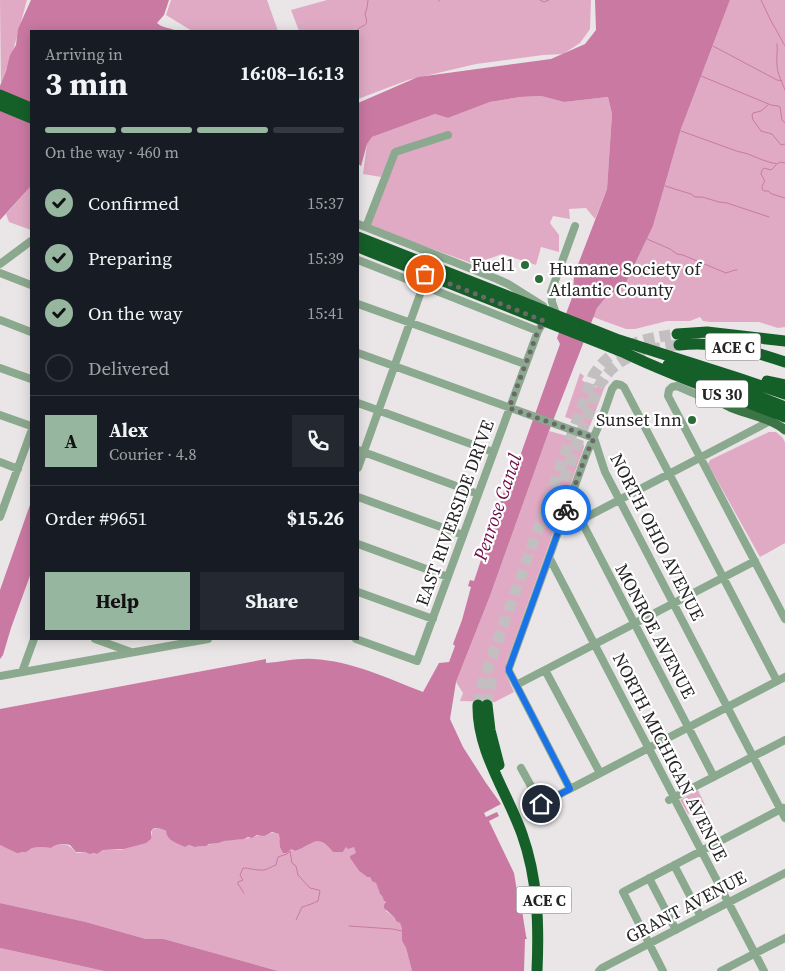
<!DOCTYPE html>
<meta charset="utf-8">
<style>
:root{--surface:#171b24;--page:#242831;--text:#f1f3f6;--muted:#9ea1a6;--line:#363941;--accent:#97b6a0}
body{margin:0;font-family:"Source Serif 4",serif;background:var(--page);color:var(--text);height:100vh;display:flex;flex-direction:column;font-size:19px;white-space:nowrap}
*{box-sizing:border-box;margin:0}
p{font-size:16px;color:var(--muted)}
.icon{flex:none;width:28px;height:28px;fill:none;stroke:currentColor;stroke-width:2;stroke-linecap:round;stroke-linejoin:round}
.map{position:relative;flex:1;overflow:hidden}
.panel{position:absolute;left:30px;top:30px;width:329px;height:610px;display:flex;flex-direction:column;background:var(--surface);border-radius:0px;box-shadow:0 2px 12px #0003}
.panel>*{flex:none}
.pin{position:absolute;display:grid;place-items:center;width:42px;height:42px;color:#fff;margin:-21px;border:2px solid #fff;border-radius:50%;box-shadow:0 1px 5px #0007}
.courier{position:absolute;display:grid;place-items:center;width:50px;height:50px;margin:-25px;border:4px solid #1a73e8;border-radius:50%;background:#fff;color:#222;box-shadow:0 1px 6px #0007}
.headline em{font-style:normal;font-weight:700}
.headline div{display:flex;flex-direction:column-reverse}
.headline{display:flex;align-items:center;justify-content:space-between;height:85px;padding:0 15px}
h1{font-size:32px;font-weight:700;line-height:38px}
.bar{display:grid;grid-template-columns:repeat(4,1fr);gap:8px 5px;align-content:center;height:60px;padding:0 15px}
.bar i{height:6px;border-radius:4px;background:var(--line)}
.bar .current{background:var(--accent)}
.bar p{grid-column:span 4}
.line{display:flex;align-items:center;gap:12px;padding:0 15px;border-top:1px solid var(--line)}
.line div{flex:1}
.round{display:grid;place-items:center;flex:none;width:52px;height:52px;border-radius:0px;background:var(--page)}
ol{padding:0 15px;list-style:none}
li{display:flex;align-items:center;gap:15px;height:55px}
li p{margin-inline-start:auto}
li .icon{padding:5px;border-radius:50%;background:var(--accent);color:#111;stroke-width:4}
li:last-child{color:var(--muted)}
li i{width:28px;height:28px;border:2px solid var(--line);border-radius:50%}
.cta{display:flex;gap:10px;margin-top:auto;padding:10px 15px}
.cta a{flex:1;height:58px;border-radius:0px;background:var(--accent);color:#111;font-size:20px;font-weight:700;line-height:58px;text-align:center}
.cta a+a{background:var(--page);color:var(--text)}
.map>svg:first-child{display:block}
.green{fill:#e0aac4}
.water{fill:#ca79a2}
.lines{fill:none;stroke-linecap:round;stroke-linejoin:round}
.stream{stroke:#ca79a2;stroke-width:1}
.highway-tunnel{stroke:#c3bfc0;stroke-width:11;stroke-dasharray:11 5.5;stroke-linecap:butt}
.minor{stroke:#8ba98e;stroke-width:8}
.major{stroke:#3b7445;stroke-width:9}
.highway{stroke:#156029;stroke-width:11}
.done{stroke:#6b6869;stroke-width:5;stroke-dasharray:0 9}
.route{stroke:#1a73e8;stroke-width:6}
.poi-dot{fill:#296c37;stroke:#fff;stroke-width:2}
.labels{text-anchor:middle;stroke-width:4.5;stroke-linejoin:round;paint-order:stroke}
.shield{fill:#fff;stroke:#676666;stroke-width:1}
.shield-label{font-size:16px;font-weight:bold;fill:#262425}
.poi-label{font-size:18px;fill:#262425;stroke:#fff;text-anchor:end}
.street-label{font-size:18px;fill:#262425;stroke:#fff}
.water-label{font-size:19px;font-style:italic;fill:#700d4b;stroke:#fff}
</style>
<div class="map">
<svg width="785" height="971" viewBox="0 0 785 971">
<rect width="100%" height="100%" fill="#eae6e7"/>
<path class="green" d="M0,0H27L13,51L1,84Z
M171,0H267L278,31H192L166,15Z
M327,0H591L590,29L580,43L563,54L543,55L476,64L408,80L358,99V31H299L291,10Z
M730,0H785V327L778,328L759,322H710L703,321L700,317L690,321H667L635,329H626L593,317L597,308L607,296L625,285L653,226L681,129Z
M541,96L564,102L608,97L612,114L607,189L595,219L586,208L569,209L570,219L553,216L550,223L559,235V252L541,247L536,265L502,254L474,264L410,241L371,225L397,154L448,139L449,134L392,149L381,177L363,174L367,144L372,137L435,114L448,118L490,102L520,97Z
M31,186V230L9,222L6,214Z
M580,373L584,376L582,380L592,388L601,386L606,379L609,382L605,386L590,426L565,417Z
M549,431L564,435L583,442L584,447L506,664V674L514,692L495,702L460,701L463,693L456,682L490,596Z
M769,432H776L783,438L785,443V543L760,557L708,464L710,460Z
M698,790L705,805L688,814L680,800Z
M157,828C168,829 176,841 185,847L189,845C193,847 192,847 197,847C202,847 206,845 211,844C215,843 219,842 223,841C233,839 243,840 253,837C260,835 271,831 279,834V840L294,851C314,846 315,831 333,852H343L346,847H354L357,853L350,858L359,871L367,877H370L371,879L376,883L380,894L382,896L384,901L386,903V911L394,917L395,920L400,923L402,929V941L406,948L412,971H278L164,939H146L86,922L0,903V845L22,853L32,848L41,847L51,848C62,841 69,844 77,853L85,852L97,854L103,850H121L140,844L152,836V830Z
M0,948L104,971H0Z"/>
<path class="water" d="M31,0H169L164,15L157,23C164,29 169,27 177,31H31V186L0,220V86L6,71L10,55L16,45L18,29Z
M595,0H730L681,129L653,226L625,285L607,296L597,308L549,431L490,596L456,682L450,719L463,747L486,783L501,804L484,813L486,817L497,812L499,816L489,821L514,873L517,891H519L526,936L527,939H525L524,971H412L406,948L402,941V929L400,923L396,921L394,917L384,908V905L386,902L384,901L382,896L380,894L376,883L372,881L370,877H367L359,871L350,858V856L356,853L354,847L348,849L346,847L343,852H333C316,832 314,845 295,851L291,849L287,853H283L280,847L279,834L272,832L264,836L257,835L252,838L248,837L244,839L224,841L218,843L209,844L206,846L194,847L189,845L185,847C177,843 167,841 166,831C162,829 153,825 151,832C151,834 152,836 151,839L146,843L124,849L103,850L97,854L93,853L90,854L85,852H76L70,845C62,843 57,844 51,848L41,847L32,848L26,852L17,853L0,845V709L266,659V663C281,662 297,658 313,659C352,661 387,678 423,692L439,663L449,662L455,646L453,644L462,620L471,587L468,586L470,580L474,581L509,476L514,473L560,344L557,338L573,295L574,275L607,189L612,114L608,97L564,102L541,96L520,97L490,102L448,118L435,114L372,137L367,144L361,166L358,164V103L418,77L551,59L585,44L596,30Z
M31,502V573L11,628L3,655L0,659V590Z
M0,903L86,922L146,939H164L278,971H104L0,948Z"/>
<g class="lines">
<path class="stream" d="M439,0V1
M540,0L544,2L549,0
M761,0L772,23L774,26L785,46
M356,31C362,23 370,29 365,14L367,8L368,0
M777,44C778,52 776,58 777,65C777,73 782,82 785,90
M713,46L777,80L782,81
M701,76L771,105L778,106L780,107L782,120L785,123
M768,105L761,111L753,113L752,115L753,120L761,131L772,134L781,145L785,144
M681,131L731,149C738,152 742,152 748,154C758,158 766,162 777,164L780,162L785,163
M776,165L771,170L764,168L762,170L761,174C768,185 762,181 762,189L764,191H768L772,194L785,198
M665,186L691,194L695,197H702L719,202L727,203L769,217
M647,239L670,249L677,254L683,255L726,273L735,270H737
M244,893L238,884V882L243,880L240,875L243,868C249,868 254,870 260,870C266,871 270,867 276,865L278,857L287,854L290,851L292,863L296,866L298,875L310,888L319,890L320,891L318,901C314,903 306,906 302,907L296,920
M349,926L393,929L402,931"/>
<path class="highway-tunnel" d="M558,496L597,390C613,356 644,349 679,345
M478,705L481,690L485,676L593,376C612,344 643,339 677,334
M487,705L489,691L493,675"/>
<path class="minor" d="M358,224L497,279L508,284L543,306
M366,227L395,152L448,135
M358,260L538,331
M0,264L31,241
M0,273L31,285
M358,304L525,364
M557,316L552,302L551,292L575,226
M0,320L31,332
M358,353L594,438L601,460L605,472L785,818
M0,368L31,379
M358,403L493,452
M721,404L714,402L677,386L672,387L669,390L668,396L785,619
M0,415L31,426
M358,450L478,494
M0,462L18,469
M358,468L423,286
M358,497L463,535
M570,499L714,777
M0,517L31,432
M558,532L770,421
M358,544L448,577
M549,557L672,793L676,802L764,971
M358,592L433,619
M95,639L131,652
M356,639L417,661L538,331L544,321
M545,670L600,773
M22,672L34,639
M0,676L208,639
M516,685L755,561
M521,768L541,804L785,677
M570,789L509,671V668L586,455L602,418L612,389L616,384L621,385L624,387L777,681
M669,800L785,740
M674,865L701,917
M649,878L676,930
M599,971L602,968L785,873
M663,971L623,892L783,808
M721,971L785,938"/>
<path class="major" d="M700,387C709,394 719,402 730,407C747,414 771,418 785,430"/>
<path class="highway" d="M0,95L31,108
M0,105L31,118
M358,237L619,340L738,378L785,394
M358,247L625,353C677,378 731,396 785,417
M677,334L707,332L785,341
M679,345C718,341 749,350 785,362
M668,365L722,382L785,407
M767,381L785,385
M478,705C477,751 507,792 522,834C538,879 539,924 537,971
M487,705L490,730L499,765"/>
</g>
<g class="lines">
<path class="done" d="M425,274L544,321L538,331L509,408L594,438L586,455L566,510"/>
<path class="route" d="M541,804L570,789L509,671V668L566,510"/>
</g>
<g class="poi-dot">
<circle cx="525" cy="265" r="5"/>
<circle cx="539" cy="279" r="5"/>
<circle cx="692" cy="420" r="5"/>
</g>
<g class="labels">
<g class="shield">
<rect x="705.5" y="333.5" width="55" height="27" rx="4"/>
<rect x="696" y="380.5" width="52" height="27" rx="4"/>
<rect x="516.5" y="886.5" width="55" height="27" rx="4"/>
</g>
<g class="shield-label">
<text x="733" y="353">ACE C</text>
<text x="722" y="400">US 30</text>
<text x="544" y="906">ACE C</text>
</g>
<g class="poi-label">
<text x="515" y="271">Fuel1</text>
<text x="549" y="275" text-anchor="start">Humane Society of<tspan x="549" dy="21">Atlantic County</tspan></text>
<text x="682" y="426">Sunset Inn</text>
</g>
<g class="street-label">
<text transform="translate(455 513) rotate(-70)" y="6">EAST RIVERSIDE DRIVE</text>
<text transform="translate(657 537) rotate(63)" y="6">NORTH OHIO AVENUE</text>
<text transform="translate(655 631) rotate(62)" y="6">MONROE AVENUE</text>
<text transform="translate(670 757) rotate(63)" y="6">NORTH MICHIGAN AVENUE</text>
<text transform="translate(686 907) rotate(-28)" y="6">GRANT AVENUE</text>
</g>
<g class="water-label">
<text transform="translate(497 507) rotate(-71)" y="7">Penrose Canal</text>
</g>
</g>
</svg>
<div class="pin" style="left:425px;top:274px;background:#ea580c"><svg class="icon" aria-label="bag" viewBox="0 0 24 24"><path d="M5 8h14l-1 12H6zM9 8a3 3 0 0 1 6 0"/></svg></div>
<div class="pin" style="left:541px;top:804px;background:#1f2937"><svg class="icon" aria-label="home" viewBox="0 0 24 24"><path d="M3 11l9-7 9 7M6 9v11h12V9"/></svg></div>
<div class="courier" style="left:566px;top:510px"><svg class="icon" aria-label="bike" viewBox="0 0 24 24"><circle cx="6" cy="16" r="4"/><circle cx="18" cy="16" r="4"/><path d="M6 16l4-8h5l3 8M10 8l3 8H6M13 5h3"/></svg></div>
<section class="panel">
<div class="headline"><div><h1>3 min</h1><p>Arriving in</p></div><em>16:08–16:13</em></div>
<div class="bar"><i class="current"></i><i class="current"></i><i class="current"></i><i></i><p>On the way · 460 m</p></div>
<ol>
<li><svg class="icon" aria-label="check" viewBox="0 0 24 24"><path d="M5 12l5 5 9-10"/></svg>Confirmed<p>15:37</p></li>
<li><svg class="icon" aria-label="check" viewBox="0 0 24 24"><path d="M5 12l5 5 9-10"/></svg>Preparing<p>15:39</p></li>
<li><svg class="icon" aria-label="check" viewBox="0 0 24 24"><path d="M5 12l5 5 9-10"/></svg>On the way<p>15:41</p></li>
<li><i></i>Delivered</li>
</ol>
<div class="line" style="height:90px"><b class="round" style="background:var(--accent);color:#111">A</b><div><b>Alex</b><p>Courier · 4.8</p></div><a class="round"><svg class="icon" aria-label="phone" viewBox="0 0 24 24"><path d="M5 4h4l2 5-3 2q2 4 5 5l2-3 5 2v4C11 20 4 13 5 4z"/></svg></a></div>
<div class="line" style="height:65px"><div>Order #9651</div><b>$15.26</b></div>
<div class="cta"><a>Help</a><a>Share</a></div>
</section>
</div>
